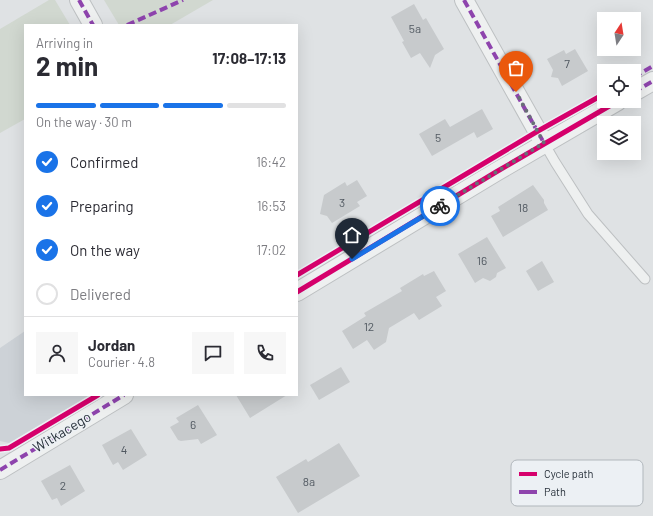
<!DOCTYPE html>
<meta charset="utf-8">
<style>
:root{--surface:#fff;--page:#f7f7f7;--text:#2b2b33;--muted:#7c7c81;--line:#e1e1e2;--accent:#1a73e8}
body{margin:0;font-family:Barlow,sans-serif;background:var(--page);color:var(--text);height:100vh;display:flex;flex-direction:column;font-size:15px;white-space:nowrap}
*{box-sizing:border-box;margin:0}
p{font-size:13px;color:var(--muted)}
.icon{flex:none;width:22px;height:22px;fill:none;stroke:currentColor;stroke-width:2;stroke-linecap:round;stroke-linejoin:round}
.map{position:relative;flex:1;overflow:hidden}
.sheet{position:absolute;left:24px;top:24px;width:274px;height:372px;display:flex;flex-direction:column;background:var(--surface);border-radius:0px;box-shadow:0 4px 16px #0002}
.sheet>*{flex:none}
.needle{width:26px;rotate:12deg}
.buttons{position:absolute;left:597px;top:12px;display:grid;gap:8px}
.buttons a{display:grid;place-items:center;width:44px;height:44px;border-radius:0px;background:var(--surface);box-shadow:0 4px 16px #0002;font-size:20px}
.pin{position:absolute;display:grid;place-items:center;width:34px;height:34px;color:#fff;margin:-41px -17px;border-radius:50% 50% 50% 0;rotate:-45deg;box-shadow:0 0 4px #0007}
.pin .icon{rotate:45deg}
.courier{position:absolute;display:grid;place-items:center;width:40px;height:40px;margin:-20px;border:3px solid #1a73e8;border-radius:50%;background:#fff;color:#222;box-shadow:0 1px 5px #0007}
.headline em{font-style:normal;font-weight:700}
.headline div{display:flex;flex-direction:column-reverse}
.headline{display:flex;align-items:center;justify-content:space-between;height:68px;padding:0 12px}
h1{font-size:26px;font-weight:700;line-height:30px}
.bar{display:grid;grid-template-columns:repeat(4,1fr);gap:6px 4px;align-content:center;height:48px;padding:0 12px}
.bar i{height:5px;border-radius:3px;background:var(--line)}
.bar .on{background:var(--accent)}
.bar p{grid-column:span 4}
.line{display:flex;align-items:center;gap:10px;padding:0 12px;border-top:1px solid var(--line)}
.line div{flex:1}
.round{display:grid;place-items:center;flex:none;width:42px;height:42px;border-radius:0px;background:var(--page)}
ol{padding:0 12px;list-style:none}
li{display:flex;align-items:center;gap:12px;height:44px}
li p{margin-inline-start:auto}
li .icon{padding:4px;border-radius:50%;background:var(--accent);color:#fff;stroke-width:4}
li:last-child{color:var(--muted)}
li i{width:22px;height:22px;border:2px solid var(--line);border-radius:50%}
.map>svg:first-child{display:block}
.built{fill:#cdd2d7}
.green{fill:#d1d8d0}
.building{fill:#c7cacc}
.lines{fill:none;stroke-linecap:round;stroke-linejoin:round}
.service-casing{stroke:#bdc0c2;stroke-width:11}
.minor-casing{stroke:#bdc0c2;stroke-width:20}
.service{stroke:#eef0f0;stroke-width:9}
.minor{stroke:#eef0f0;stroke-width:18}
.quiet{stroke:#8e44ad;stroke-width:4;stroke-dasharray:8 4;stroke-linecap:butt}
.cycleway-casing{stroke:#ecf0f4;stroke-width:8}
.cycleway{stroke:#d6006c;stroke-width:5}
.done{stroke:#686f76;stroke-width:4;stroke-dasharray:0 7.2}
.route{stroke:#1a73e8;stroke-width:5}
.labels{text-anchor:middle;stroke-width:3;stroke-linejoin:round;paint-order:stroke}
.number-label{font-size:12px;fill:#505860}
.street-label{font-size:14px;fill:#28313b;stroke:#ecf0f4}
.key{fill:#ecf0f4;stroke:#b1b7bc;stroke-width:1}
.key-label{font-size:11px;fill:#28313b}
</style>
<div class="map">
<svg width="653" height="516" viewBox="0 0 653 516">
<rect width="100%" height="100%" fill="#dfe2e4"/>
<path class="built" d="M25,331V395H90L9,443L0,441V348Z"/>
<path class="green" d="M49,0H55L70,25H25V119L0,133V29Z
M104,0H213L170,25H119Z"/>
<path class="building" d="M414,4L423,20L426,18L444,49L435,55L430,68L420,53L411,58L402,42L404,41L391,17Z
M575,49L588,71L562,86L558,78L551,77L553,70L547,59L564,50L566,54Z
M482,109L493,129L477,138L474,132L432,156L419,134L445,119L450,127Z
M357,180L367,196L357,202L360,206L332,223L327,216L320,214L324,195L345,182L347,186Z
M533,185L544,200V203L548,210L503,237L491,216L500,211L498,207Z
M487,237L506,268L497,273L496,277L490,281L483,278L475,283L458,254Z
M542,261L554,282L538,291L526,271Z
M434,271L446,291L436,297L442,306L419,320L414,313L389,328L386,342L374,350L367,340L353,349L342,331L366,316L364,313L402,291L400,288L423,274L424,276Z
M341,367L350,382L319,400L310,385Z
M236,395H287L250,418Z
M198,405L217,435L201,444L198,439L181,441L178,440L170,427L179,422L176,418Z
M131,429L147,455L123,470L118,462L113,465L102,445Z
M339,443L360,476L298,513L276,477L306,459L308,462Z
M70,465L85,491L61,506L57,498L52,500L41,481Z"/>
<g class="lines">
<defs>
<path id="service" d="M544,143L555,162L588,214L645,279"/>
<path id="minor" d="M79,0L93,25
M464,0L544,143
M634,92L653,81
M297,292L496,172L618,101
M0,470L124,395"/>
</defs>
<use href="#service" class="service-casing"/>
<use href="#minor" class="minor-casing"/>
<use href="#service" class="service"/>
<use href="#minor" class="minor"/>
<path class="quiet" d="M79,0L93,25
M464,0L544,143
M127,25L183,0
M634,77L653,66
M634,92L653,81
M0,470L124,395"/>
<defs>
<path id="cycleway" d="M297,275L538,131L604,94
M297,292L496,172L618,101
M0,449L9,448L98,395"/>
</defs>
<use href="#cycleway" class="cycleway-casing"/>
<use href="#cycleway" class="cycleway"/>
</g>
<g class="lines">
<path class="done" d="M440,206L544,143L516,92"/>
<path class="route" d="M352,259L440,206"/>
</g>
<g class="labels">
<g class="number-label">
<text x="415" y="33">5a</text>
<text x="567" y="68">7</text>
<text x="438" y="142">5</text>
<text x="342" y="207">3</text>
<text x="523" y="212">18</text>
<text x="482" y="265">16</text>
<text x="369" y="331">12</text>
<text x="193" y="429">6</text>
<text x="124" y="454">4</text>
<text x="309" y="486">8a</text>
<text x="63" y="490">2</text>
</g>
<g class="street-label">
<text transform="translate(62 432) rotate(-31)" y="5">Witkacego</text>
</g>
</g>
<rect x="511" y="460" width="132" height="46" rx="6" class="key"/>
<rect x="519" y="472" width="18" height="4" fill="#d6006c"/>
<rect x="519" y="490" width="18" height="4" fill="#8e44ad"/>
<g class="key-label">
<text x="544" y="478">Cycle path</text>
<text x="544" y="496">Path</text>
</g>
</svg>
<div class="buttons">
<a><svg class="needle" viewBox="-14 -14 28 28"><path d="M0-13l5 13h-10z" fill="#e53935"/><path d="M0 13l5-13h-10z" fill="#7c7c81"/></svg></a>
<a><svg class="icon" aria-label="locate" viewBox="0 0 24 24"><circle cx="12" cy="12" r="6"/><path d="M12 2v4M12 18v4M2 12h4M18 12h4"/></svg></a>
<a><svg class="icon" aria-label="layers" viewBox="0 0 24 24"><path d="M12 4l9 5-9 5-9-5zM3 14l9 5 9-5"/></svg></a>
</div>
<div class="pin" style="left:516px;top:92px;background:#ea580c"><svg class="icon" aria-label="bag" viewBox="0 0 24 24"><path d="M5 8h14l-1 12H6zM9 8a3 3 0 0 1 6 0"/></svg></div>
<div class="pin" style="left:352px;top:259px;background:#1f2937"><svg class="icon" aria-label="home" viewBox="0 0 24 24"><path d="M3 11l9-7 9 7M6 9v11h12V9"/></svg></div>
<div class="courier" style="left:440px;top:206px"><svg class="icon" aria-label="bike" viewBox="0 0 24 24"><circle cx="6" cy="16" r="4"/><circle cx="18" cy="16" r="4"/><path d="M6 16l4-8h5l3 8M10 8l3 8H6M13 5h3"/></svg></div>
<section class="sheet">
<div class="headline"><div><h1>2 min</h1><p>Arriving in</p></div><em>17:08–17:13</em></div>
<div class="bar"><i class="on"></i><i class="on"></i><i class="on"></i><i></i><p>On the way · 30 m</p></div>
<ol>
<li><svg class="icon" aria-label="check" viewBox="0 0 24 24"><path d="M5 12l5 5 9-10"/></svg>Confirmed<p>16:42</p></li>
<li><svg class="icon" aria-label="check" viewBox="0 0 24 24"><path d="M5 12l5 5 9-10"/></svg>Preparing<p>16:53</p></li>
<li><svg class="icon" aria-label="check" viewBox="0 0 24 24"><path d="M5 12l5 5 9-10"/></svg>On the way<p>17:02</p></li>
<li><i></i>Delivered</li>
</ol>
<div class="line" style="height:72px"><a class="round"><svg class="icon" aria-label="person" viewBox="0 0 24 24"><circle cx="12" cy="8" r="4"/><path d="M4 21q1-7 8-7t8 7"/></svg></a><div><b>Jordan</b><p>Courier · 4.8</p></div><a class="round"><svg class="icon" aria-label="chat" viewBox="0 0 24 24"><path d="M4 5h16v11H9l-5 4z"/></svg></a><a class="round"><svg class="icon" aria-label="phone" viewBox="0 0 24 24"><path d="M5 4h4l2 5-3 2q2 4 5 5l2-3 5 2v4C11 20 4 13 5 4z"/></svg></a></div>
</section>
</div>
